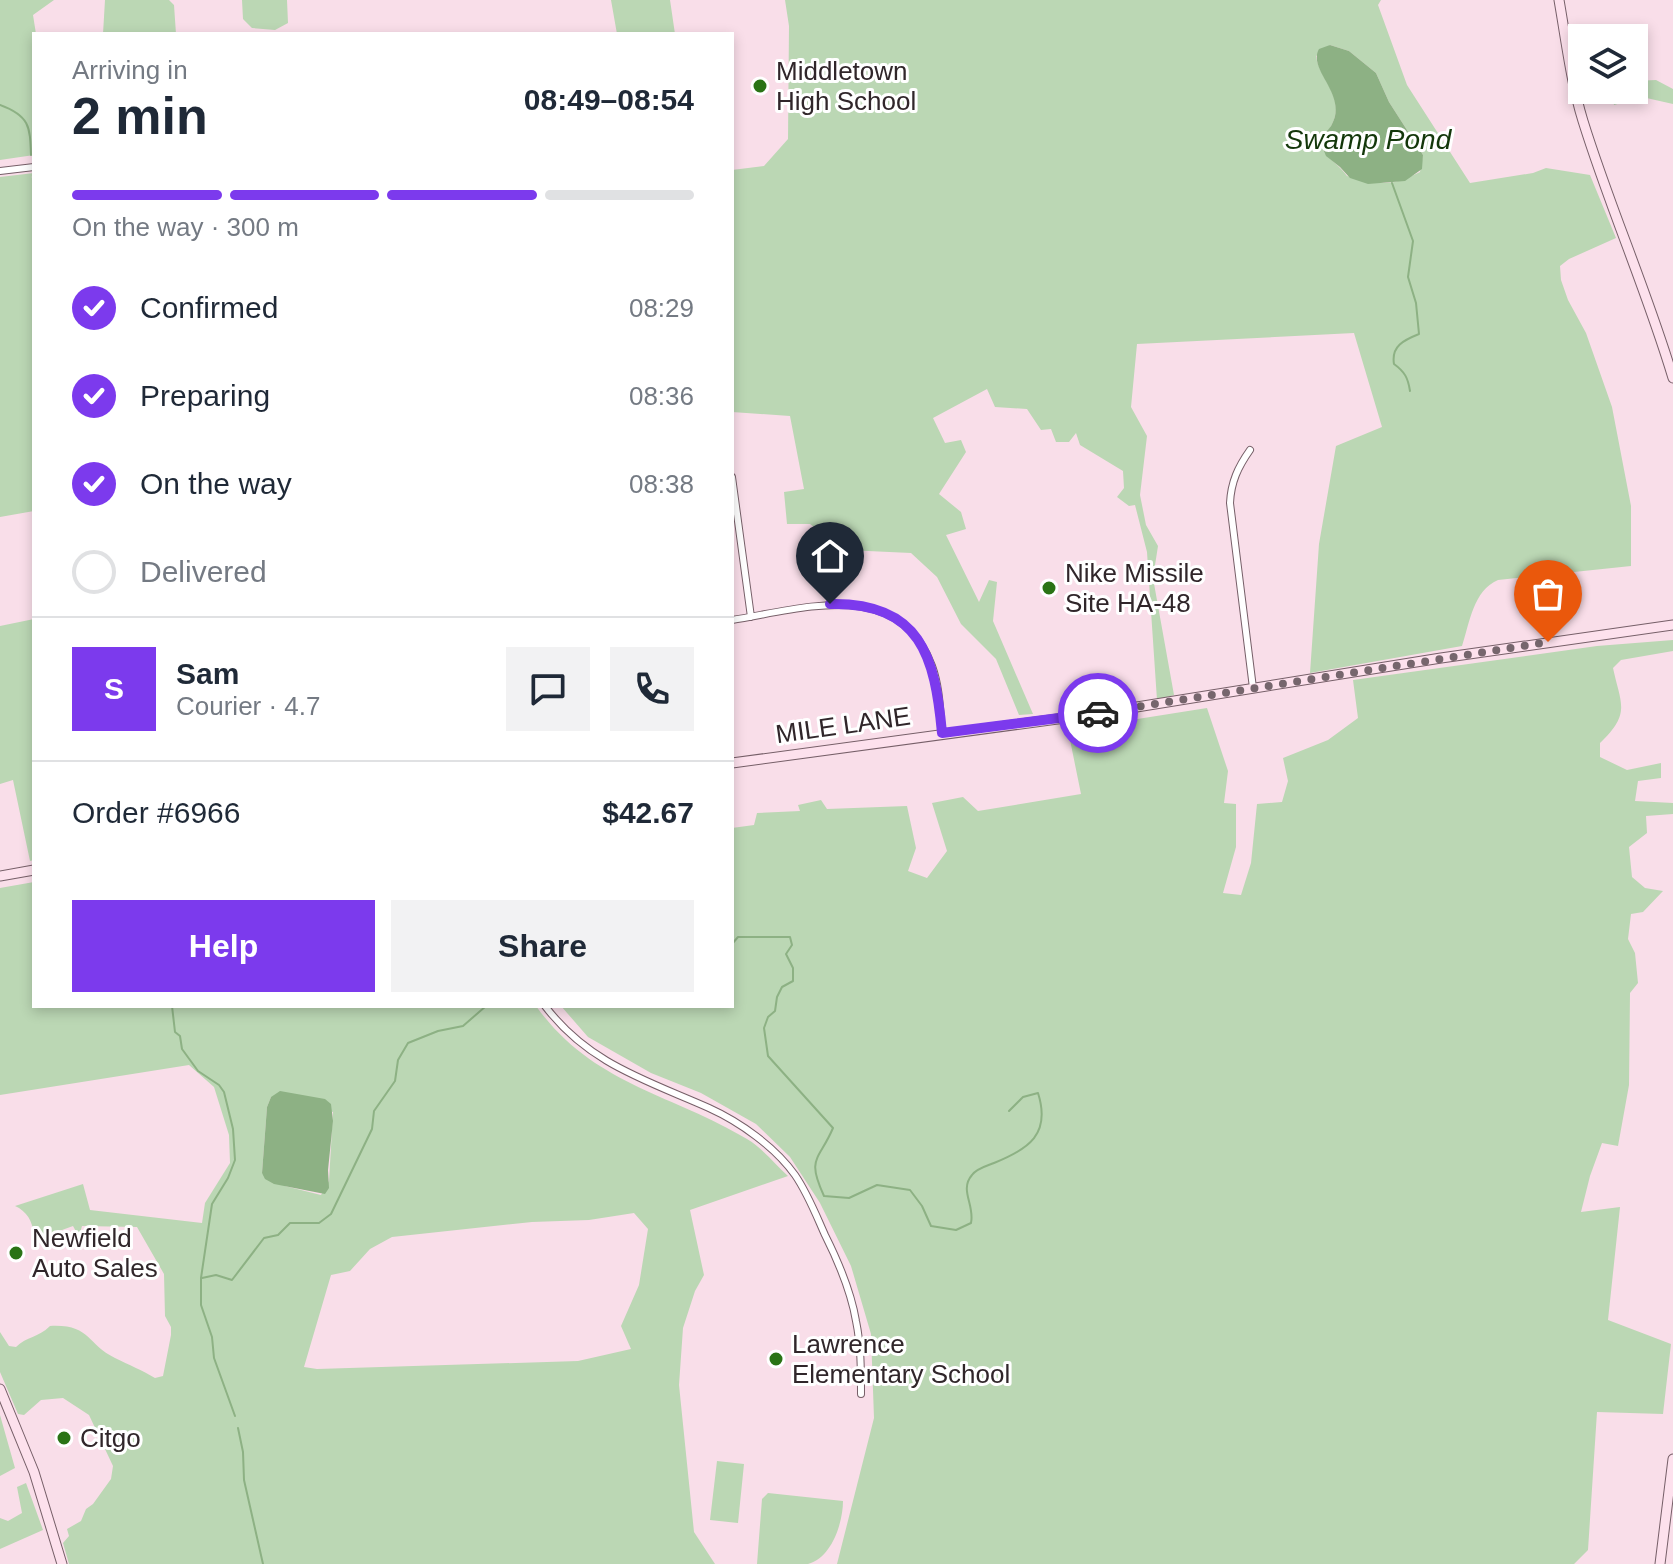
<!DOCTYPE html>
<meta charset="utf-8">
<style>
:root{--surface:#fff;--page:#f2f2f3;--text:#1f2937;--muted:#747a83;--line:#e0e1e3;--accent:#7c3aed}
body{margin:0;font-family:Helvetica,sans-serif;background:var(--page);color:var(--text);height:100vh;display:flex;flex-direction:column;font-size:30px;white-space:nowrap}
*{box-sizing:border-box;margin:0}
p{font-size:26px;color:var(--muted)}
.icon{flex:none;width:44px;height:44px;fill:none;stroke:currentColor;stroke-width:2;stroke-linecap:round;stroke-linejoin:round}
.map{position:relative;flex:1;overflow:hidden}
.panel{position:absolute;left:32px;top:32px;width:702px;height:976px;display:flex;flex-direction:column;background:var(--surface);border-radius:0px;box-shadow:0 4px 12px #0003}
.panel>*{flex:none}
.fabs{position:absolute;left:1568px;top:24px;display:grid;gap:16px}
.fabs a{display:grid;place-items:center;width:80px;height:80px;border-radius:0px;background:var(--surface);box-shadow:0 4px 12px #0003;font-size:40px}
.pin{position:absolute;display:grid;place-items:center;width:68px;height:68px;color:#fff;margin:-82px -34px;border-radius:50% 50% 50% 0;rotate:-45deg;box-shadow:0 0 8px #0007}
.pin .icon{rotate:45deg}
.courier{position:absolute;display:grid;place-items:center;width:80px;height:80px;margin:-40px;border:6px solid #7c3aed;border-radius:50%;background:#fff;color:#222;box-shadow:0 2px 10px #0007}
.summary em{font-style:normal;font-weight:700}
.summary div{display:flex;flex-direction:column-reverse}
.summary{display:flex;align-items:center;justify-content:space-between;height:136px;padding:0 40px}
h1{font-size:52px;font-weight:700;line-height:60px}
.bar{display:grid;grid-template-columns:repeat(4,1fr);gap:12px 8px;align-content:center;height:96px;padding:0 40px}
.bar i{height:10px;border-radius:6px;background:var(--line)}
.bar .on{background:var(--accent)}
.bar p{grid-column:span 4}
.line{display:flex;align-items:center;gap:20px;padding:0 40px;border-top:2px solid var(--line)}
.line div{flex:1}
.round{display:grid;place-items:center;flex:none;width:84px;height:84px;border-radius:0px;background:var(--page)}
ol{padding:0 40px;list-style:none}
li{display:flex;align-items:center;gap:24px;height:88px}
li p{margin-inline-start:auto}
li .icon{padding:8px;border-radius:50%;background:var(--accent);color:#fff;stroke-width:4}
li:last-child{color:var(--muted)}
li i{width:44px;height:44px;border:4px solid var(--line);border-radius:50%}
.cta{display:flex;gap:16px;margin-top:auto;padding:16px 40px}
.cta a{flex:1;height:92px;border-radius:0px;background:var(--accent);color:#fff;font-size:32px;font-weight:700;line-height:92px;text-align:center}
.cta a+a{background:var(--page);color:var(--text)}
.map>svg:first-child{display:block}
.green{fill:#bbd7b4;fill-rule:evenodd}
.water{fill:#8db184}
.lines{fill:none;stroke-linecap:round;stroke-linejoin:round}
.stream{stroke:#8db184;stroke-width:2}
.street-casing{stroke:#765f68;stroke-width:8}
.secondary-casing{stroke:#765f68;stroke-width:11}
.street{stroke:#fff;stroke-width:6}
.secondary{stroke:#fde1ed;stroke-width:9}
.done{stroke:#76666d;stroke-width:8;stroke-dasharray:0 14.4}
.route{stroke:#7c3aed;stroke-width:10}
.poi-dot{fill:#2a7315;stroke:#fff;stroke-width:3}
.labels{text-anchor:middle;stroke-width:6;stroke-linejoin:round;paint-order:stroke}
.poi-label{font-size:26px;fill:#30262a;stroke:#fff;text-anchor:start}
.street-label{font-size:26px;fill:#30262a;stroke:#fff}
.water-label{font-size:28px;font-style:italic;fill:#13370a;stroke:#fff}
</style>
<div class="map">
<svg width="1673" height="1564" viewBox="0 0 1673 1564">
<rect width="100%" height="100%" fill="#f9dee9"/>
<path class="green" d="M0,0H54L33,15L36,34L34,155L0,160Z
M105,0H169L174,5L176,34H103Z
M242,0H287L288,23L275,30L252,28L243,19Z
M611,0H670L675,34H617Z
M785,0H1381L1378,5L1407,85L1470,183L1533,173L1546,168L1590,175L1616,238L1569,259L1560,266L1561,280L1568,300L1586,333L1612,407L1631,506V566L1498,580C1473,591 1470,622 1462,646L1310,673L1319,544L1336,446L1382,427L1354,333L1137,344L1131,407L1147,436L1140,495L1146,525L1158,546L1153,578L1174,695L1157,700L1147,552L1135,505L1129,506L1117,497L1124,488L1123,471L1080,445L1076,433L1069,442H1056L1051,429L1041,430L1027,409L995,407L987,389L933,418L945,443L961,440L966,452L939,494L961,512L966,529L946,535L979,602L989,580L997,582L993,621L1033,714L1019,715L996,659L961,624L937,577L911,553L846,550L810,524H787L784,492L804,489L790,416L732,412V170L764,166L788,139L789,26ZM1330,45L1349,51L1376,73L1389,102L1423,155L1420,172C1388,188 1380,184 1347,176C1336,160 1324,160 1319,138C1323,134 1330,130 1332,124C1346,98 1319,79 1316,56Z
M1656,80L1673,89V104L1642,97L1614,105L1611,90H1634V81Z
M34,173V176L31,177L34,178V511L0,517V177Z
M34,619V860L30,861L13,780L0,784V626Z
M1673,640V651L1621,660L1613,668C1621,705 1631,713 1600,743V757L1627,770L1661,763V778L1638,781L1635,801L1673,803V814L1646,816L1647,833L1629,847L1632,877L1645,888L1663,891L1643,912L1631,914L1628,939L1635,953L1638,983L1630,993L1629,1085L1618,1146L1602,1143L1590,1176L1581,1212L1620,1207L1608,1320L1671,1344L1663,1414L1597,1412L1588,1550L1574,1564H837L874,1418L871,1334L851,1266L820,1203L790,1157L756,1124L701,1093L651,1073L588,1037L561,1006H732V828L754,825L757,813L800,811L798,805L821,800L827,809L907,806L916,848L908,871L927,878L947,851L932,803L963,797L978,811L1081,794L1068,730L1207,708L1228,771L1224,803L1236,804V847L1223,893L1241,895L1251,863L1257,804L1282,802L1288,781L1283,758L1328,740L1358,718L1353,680L1597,646Z
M34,882V1006H536C593,1085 670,1093 747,1139C762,1148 775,1164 788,1176L690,1210L704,1275L695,1291L683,1328L679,1385L694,1532L715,1564H69L63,1543L69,1536L67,1529L81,1521L86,1509L93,1504L111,1479L113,1466L89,1415L63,1398L41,1400L24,1415L18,1414L0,1372V1332L9,1346L16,1347C27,1336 38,1338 50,1326C91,1324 86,1344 115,1358C129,1365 142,1370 155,1378L163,1376L171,1335V1327L165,1316L164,1274L137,1227L82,1226L79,1237L73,1226L32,1241C36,1227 29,1212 15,1206L83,1184L90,1210L202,1223L205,1203L230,1163L229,1135L214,1087L189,1065L0,1095V888ZM271,1097L333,1112L329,1181L321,1195L285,1186L262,1173L267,1107ZM634,1213L648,1229L639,1285L621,1326L631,1349L578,1361L317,1369L304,1367L331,1275L350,1271L370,1249L392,1237L532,1222L589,1220Z
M0,1415L15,1468L0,1476Z
M717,1461L744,1464L738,1523L710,1520Z
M26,1483L43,1530L0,1549V1518L8,1521L22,1513L17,1487Z
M768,1493L843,1501C843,1522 832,1558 808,1564C793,1564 773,1564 757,1564L762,1499Z"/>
<path class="water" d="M1330,45L1349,51L1376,73L1389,102L1423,155L1422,169L1405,181L1368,184L1350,178L1340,167L1326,156L1319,139C1323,134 1330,129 1332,124C1348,94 1307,70 1319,49Z
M280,1091L325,1099L331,1104L333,1121L328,1170L329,1188L325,1194L274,1184L265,1179L262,1173L267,1107L271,1097Z"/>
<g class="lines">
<path class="stream" d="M0,105C30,116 30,127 31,155
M1392,183L1413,241L1408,277L1416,303L1419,334C1404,340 1391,346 1394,364C1405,372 1408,378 1410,391
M732,944L738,937H790L792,945L786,954L793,968V981L782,987L777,997L775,1011L768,1017L764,1028L768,1056L833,1128C819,1161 806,1157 824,1196L849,1198L877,1185L910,1190L922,1206L931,1226L956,1230L971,1223C975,1205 959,1190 972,1175C977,1168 987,1166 994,1163C1029,1149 1051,1134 1038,1093L1023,1097L1009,1111
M172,1006L175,1032L180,1036L182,1049L198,1071L219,1085L224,1092L233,1129L235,1160L228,1178L212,1204L201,1278V1305L212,1337L214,1358L235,1416
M202,1278L216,1275L232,1280L264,1238L278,1235L290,1223H319L331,1214L372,1129L374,1111L395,1081L398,1060L408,1043L438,1031L463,1026L486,1006
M238,1428L243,1452L244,1480L263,1564"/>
<defs>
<path id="street" d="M0,171L34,167
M1250,450C1238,467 1231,482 1230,503L1253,688
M732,477L751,617
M732,620C802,609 899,576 932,666C940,688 940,711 942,733
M545,1006C589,1064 646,1080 709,1108C740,1122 775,1147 795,1175C808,1194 816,1215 825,1235C839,1263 851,1291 856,1321C861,1345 861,1370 861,1394"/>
<path id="secondary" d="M1559,0C1566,40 1571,82 1583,121C1610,208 1647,291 1673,378
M732,763L1087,715L1441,658L1673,625
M0,876L34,870
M0,1389L34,1472L62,1564
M1660,1564L1673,1459"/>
</defs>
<use href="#street" class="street-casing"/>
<use href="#secondary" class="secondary-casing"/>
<use href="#street" class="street"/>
<use href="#secondary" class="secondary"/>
</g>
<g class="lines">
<path class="done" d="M1098,713L1548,642"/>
<path class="route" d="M830,604C921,602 935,657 942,733L1098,713"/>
</g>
<g class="poi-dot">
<circle cx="760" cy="86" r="8"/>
<circle cx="1049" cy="588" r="8"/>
<circle cx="16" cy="1253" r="8"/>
<circle cx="776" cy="1359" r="8"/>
<circle cx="64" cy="1438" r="8"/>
</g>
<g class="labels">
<g class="poi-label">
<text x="776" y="80">Middletown<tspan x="776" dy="30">High School</tspan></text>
<text x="1065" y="582">Nike Missile<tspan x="1065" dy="30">Site HA-48</tspan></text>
<text x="32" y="1247">Newfield<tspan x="32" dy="30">Auto Sales</tspan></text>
<text x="792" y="1353">Lawrence<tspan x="792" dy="30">Elementary School</tspan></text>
<text x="80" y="1447">Citgo</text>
</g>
<g class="street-label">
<text transform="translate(843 725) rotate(-8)" y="9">MILE LANE</text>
</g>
<g class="water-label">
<text x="1368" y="149">Swamp Pond</text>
</g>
</g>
</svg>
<div class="fabs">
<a><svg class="icon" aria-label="layers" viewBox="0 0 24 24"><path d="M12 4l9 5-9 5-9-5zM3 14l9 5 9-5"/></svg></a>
</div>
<div class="pin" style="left:1548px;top:642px;background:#ea580c"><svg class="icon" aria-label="bag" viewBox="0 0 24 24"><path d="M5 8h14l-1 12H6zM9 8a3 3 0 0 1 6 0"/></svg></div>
<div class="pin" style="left:830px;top:604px;background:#1f2937"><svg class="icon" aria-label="home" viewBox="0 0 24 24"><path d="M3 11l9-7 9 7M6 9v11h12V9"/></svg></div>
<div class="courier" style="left:1098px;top:713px"><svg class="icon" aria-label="car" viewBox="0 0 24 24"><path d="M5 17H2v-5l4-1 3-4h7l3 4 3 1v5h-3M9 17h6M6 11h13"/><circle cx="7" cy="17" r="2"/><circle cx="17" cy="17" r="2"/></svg></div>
<section class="panel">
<div class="summary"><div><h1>2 min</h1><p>Arriving in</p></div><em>08:49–08:54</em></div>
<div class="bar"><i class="on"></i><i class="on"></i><i class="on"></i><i></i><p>On the way · 300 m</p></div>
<ol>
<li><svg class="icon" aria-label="check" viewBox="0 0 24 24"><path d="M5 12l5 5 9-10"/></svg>Confirmed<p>08:29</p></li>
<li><svg class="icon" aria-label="check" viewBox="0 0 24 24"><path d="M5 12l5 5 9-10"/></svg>Preparing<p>08:36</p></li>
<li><svg class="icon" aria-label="check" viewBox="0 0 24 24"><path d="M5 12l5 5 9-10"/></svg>On the way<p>08:38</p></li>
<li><i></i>Delivered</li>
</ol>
<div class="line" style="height:144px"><b class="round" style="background:var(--accent);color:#fff">S</b><div><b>Sam</b><p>Courier · 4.7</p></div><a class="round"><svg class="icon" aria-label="chat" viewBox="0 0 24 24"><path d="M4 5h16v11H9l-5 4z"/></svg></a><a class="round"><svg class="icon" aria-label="phone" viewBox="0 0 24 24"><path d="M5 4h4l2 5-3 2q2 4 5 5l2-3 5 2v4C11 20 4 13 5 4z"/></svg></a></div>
<div class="line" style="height:104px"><div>Order #6966</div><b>$42.67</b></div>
<div class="cta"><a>Help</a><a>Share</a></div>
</section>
</div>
